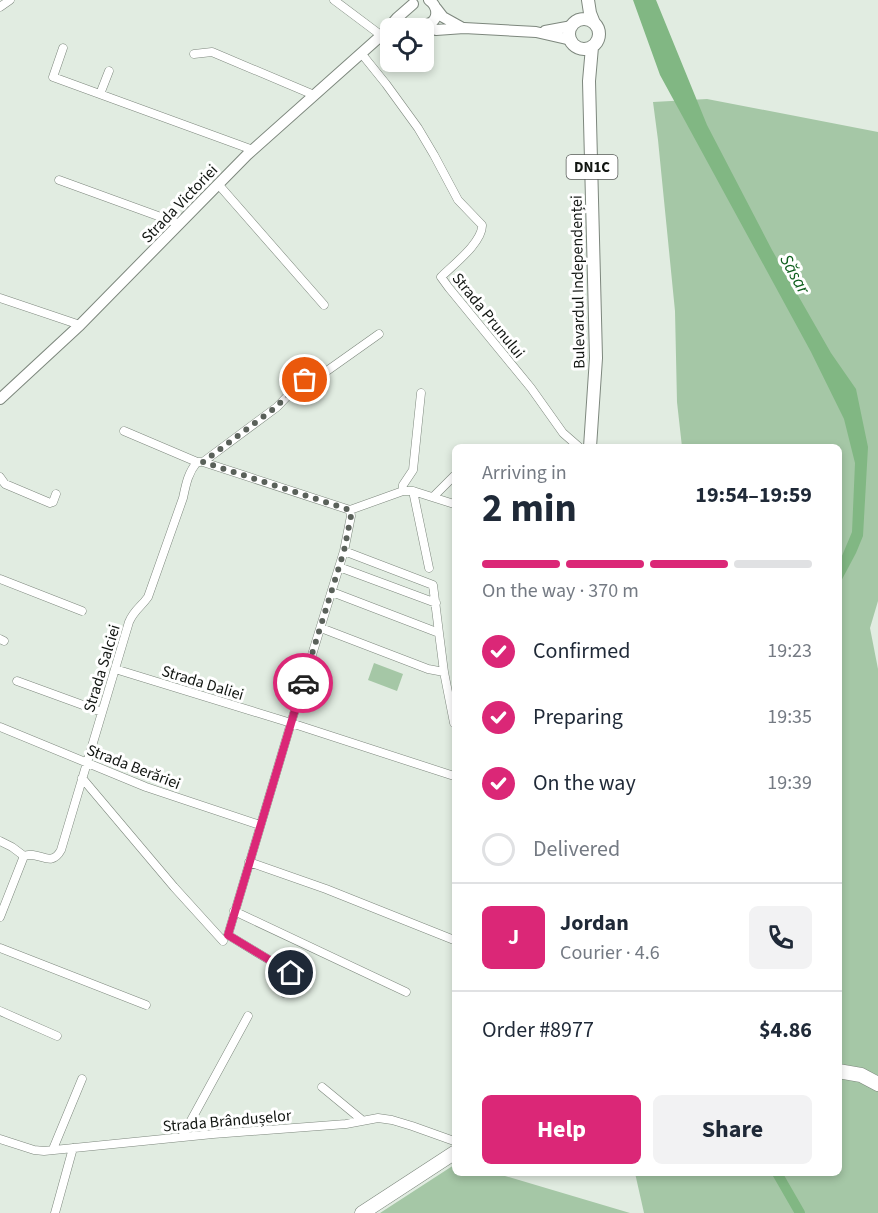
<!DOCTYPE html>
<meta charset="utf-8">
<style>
:root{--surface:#fff;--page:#f2f2f3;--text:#1f2937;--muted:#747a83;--line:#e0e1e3;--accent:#db2777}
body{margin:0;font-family:"Source Sans 3",sans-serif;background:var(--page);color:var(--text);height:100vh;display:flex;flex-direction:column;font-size:22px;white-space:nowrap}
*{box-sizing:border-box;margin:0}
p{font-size:20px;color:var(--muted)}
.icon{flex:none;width:33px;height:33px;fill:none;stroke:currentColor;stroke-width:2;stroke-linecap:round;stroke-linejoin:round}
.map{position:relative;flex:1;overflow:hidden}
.panel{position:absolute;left:452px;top:444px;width:390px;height:732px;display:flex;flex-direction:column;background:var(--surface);border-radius:9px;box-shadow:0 3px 9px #0003}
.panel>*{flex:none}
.controls{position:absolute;left:380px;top:18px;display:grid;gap:12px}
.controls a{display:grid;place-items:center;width:54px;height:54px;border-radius:9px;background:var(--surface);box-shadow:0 3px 9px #0003;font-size:30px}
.pin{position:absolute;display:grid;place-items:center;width:51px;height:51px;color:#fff;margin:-26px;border:3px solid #fff;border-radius:50%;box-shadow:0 2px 6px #0007}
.courier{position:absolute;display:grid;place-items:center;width:60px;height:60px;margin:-30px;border:4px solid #db2777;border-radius:50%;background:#fff;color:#222;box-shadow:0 2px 8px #0007}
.headline em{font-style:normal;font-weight:700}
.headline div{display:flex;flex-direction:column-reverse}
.headline{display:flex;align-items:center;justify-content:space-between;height:102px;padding:0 30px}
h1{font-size:39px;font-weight:700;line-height:45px}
.bar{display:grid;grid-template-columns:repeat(4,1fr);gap:9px 6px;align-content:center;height:72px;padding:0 30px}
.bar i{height:8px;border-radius:4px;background:var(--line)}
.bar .on{background:var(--accent)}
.bar p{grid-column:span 4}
.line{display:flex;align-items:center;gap:15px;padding:0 30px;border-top:2px solid var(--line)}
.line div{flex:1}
.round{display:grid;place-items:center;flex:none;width:63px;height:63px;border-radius:9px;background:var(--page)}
ol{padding:0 30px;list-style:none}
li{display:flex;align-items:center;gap:18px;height:66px}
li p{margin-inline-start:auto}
li .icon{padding:6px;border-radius:50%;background:var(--accent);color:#fff;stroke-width:4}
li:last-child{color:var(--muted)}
li i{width:33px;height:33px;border:3px solid var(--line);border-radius:50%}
.primary-button{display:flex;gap:12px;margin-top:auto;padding:12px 30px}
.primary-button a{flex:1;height:69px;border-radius:9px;background:var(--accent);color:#fff;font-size:24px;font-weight:700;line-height:69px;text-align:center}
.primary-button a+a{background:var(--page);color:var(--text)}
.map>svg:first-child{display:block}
.green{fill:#a5c7a6}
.water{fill:#81b783}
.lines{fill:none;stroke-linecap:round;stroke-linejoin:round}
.river{stroke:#81b783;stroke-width:10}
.street-casing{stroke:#7d877d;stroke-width:9}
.secondary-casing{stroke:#7d877d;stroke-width:12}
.primary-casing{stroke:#7d877d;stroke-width:14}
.highway-casing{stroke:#7d877d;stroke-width:15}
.street{stroke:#fff;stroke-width:8}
.secondary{stroke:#fff;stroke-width:10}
.primary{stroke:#fff;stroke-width:12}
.highway{stroke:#fff;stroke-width:14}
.done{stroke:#5a615a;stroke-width:6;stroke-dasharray:0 10.8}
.route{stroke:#db2777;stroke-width:8}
.labels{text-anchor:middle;stroke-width:6;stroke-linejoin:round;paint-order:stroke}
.shield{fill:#fff;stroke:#595c59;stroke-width:1.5}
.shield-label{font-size:15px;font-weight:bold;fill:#121612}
.street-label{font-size:16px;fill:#121612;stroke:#fff}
.water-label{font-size:18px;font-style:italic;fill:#0f5f1e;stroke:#fff}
</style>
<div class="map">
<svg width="878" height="1213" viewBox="0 0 878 1213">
<rect width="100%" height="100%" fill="#e1ece1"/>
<path class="green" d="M707,99L878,132V601L870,628L878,669V1213H644L635,1173H838V447H682L677,402L675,311L658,140L653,102Z
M374,663L403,674L397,691L368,680Z
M454,1165V1173H495L630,1213H380Z"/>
<path class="water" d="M633,0H656L707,125L772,250L831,353L856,389L868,447L863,536L856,553L839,585V563L852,532L855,463L844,419L811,352L660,75Z"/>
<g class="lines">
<path class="river" d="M777,1173L800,1213"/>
<defs>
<path id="street" d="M334,0L382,36
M0,7L10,0
M63,48L53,77L253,150
M361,53L386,84L418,128L434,155L458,200L482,225C483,242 453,265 441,277L449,288L531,388L563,433L579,447
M194,54L212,52L314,95
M100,94L109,71
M59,180L180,224
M218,184L324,305
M0,298L80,325
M379,334L324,373L299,384L277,407L203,462L350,510L403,491H413L454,504
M124,431L197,462H200
M0,477L5,484L50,503L53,502L56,494
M403,491V485L413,470L421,393
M413,491L429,568
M433,497L454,476
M344,551L433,585L439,633
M339,567L436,603
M0,579L82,611
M332,592L439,633L444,672L454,723
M321,628L428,669L444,672
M0,639L4,641
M115,669L291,723L454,776
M17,681L102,712
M0,727L146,787L260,825
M82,778L174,887L223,941
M0,841L12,847L24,856L0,917
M24,856C39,850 51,869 61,850L129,622C134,610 141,607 148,597L183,498C186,484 188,473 197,462
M249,862L326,889L454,940
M234,911L406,992
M0,948L146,1005
M284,993L292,978L291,973L228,935L291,723L344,551L351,516L350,510
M0,1011L57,1036
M322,1087L362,1120
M182,1137L248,1016
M0,1139L34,1150L44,1151L213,1134L346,1124L378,1118L392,1120L412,1126L454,1141
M53,1149L82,1079
M55,1213L73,1148"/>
<path id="secondary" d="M436,8L443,17L461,27
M425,25L436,30L464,28L536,32L571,40
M407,28C413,28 421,26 427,24C440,21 438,6 429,0
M545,31L572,26
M0,399L80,325L247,155L384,33L397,18L413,4"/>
<path id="primary" d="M588,0L590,13L594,23
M569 34a15 15 0 1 1 30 0a15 15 0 1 1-30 0Z
M590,447L596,358L589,81L592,47"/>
<path id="highway" d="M838,1071L861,1075L878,1084
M362,1213L454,1153"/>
</defs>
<use href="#street" class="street-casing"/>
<use href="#secondary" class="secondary-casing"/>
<use href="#primary" class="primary-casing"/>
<use href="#highway" class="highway-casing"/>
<use href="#street" class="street"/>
<use href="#secondary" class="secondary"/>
<use href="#primary" class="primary"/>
<use href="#highway" class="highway"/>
</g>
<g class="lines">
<path class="done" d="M303,683L344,551L351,516L350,510L203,462L276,407L299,384L305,380"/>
<path class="route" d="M291,973L228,935L303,683"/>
</g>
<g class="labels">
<rect class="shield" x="566.5" y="155" width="51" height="24" rx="4.5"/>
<g class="shield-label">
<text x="592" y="172">DN1C</text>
</g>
<g class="street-label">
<text transform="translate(179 203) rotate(-46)" y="6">Strada Victoriei</text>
<text transform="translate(577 282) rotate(-91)" y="6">Bulevardul Independenței</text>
<text transform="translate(489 315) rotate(51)" y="6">Strada Prunului</text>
<text transform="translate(101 668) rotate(-73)" y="6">Strada Salciei</text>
<text transform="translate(203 682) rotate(17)" y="6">Strada Daliei</text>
<text transform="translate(134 766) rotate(21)" y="6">Strada Berăriei</text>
<text transform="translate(227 1120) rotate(-5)" y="6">Strada Brândușelor</text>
</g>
<g class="water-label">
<text transform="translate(795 274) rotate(61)" y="6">Săsar</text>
</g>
</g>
</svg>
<div class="controls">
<a><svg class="icon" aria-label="locate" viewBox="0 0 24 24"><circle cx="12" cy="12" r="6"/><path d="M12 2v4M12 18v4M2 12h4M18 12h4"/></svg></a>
</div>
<div class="pin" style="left:305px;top:380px;background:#ea580c"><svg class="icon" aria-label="bag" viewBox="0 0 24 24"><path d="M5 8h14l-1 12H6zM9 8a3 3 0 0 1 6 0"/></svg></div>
<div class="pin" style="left:291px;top:973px;background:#1f2937"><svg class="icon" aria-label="home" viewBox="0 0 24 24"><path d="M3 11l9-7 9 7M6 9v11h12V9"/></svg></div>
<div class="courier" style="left:303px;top:683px"><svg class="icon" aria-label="car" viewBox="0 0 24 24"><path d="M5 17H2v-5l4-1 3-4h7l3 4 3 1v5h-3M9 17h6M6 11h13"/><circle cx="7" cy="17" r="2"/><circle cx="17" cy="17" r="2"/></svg></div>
<section class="panel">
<div class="headline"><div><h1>2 min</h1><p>Arriving in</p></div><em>19:54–19:59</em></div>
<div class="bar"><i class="on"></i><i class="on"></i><i class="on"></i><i></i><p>On the way · 370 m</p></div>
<ol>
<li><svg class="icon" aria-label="check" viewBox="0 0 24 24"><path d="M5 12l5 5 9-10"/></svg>Confirmed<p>19:23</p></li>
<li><svg class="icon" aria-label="check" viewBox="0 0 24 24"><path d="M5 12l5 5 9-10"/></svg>Preparing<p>19:35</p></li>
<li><svg class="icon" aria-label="check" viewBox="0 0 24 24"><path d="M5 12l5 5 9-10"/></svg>On the way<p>19:39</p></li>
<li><i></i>Delivered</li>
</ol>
<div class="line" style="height:108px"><b class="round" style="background:var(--accent);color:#fff">J</b><div><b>Jordan</b><p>Courier · 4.6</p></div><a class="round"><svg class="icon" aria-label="phone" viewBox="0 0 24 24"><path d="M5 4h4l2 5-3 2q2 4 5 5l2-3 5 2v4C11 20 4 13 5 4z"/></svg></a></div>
<div class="line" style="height:78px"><div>Order #8977</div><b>$4.86</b></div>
<div class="primary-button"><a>Help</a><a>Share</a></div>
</section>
</div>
